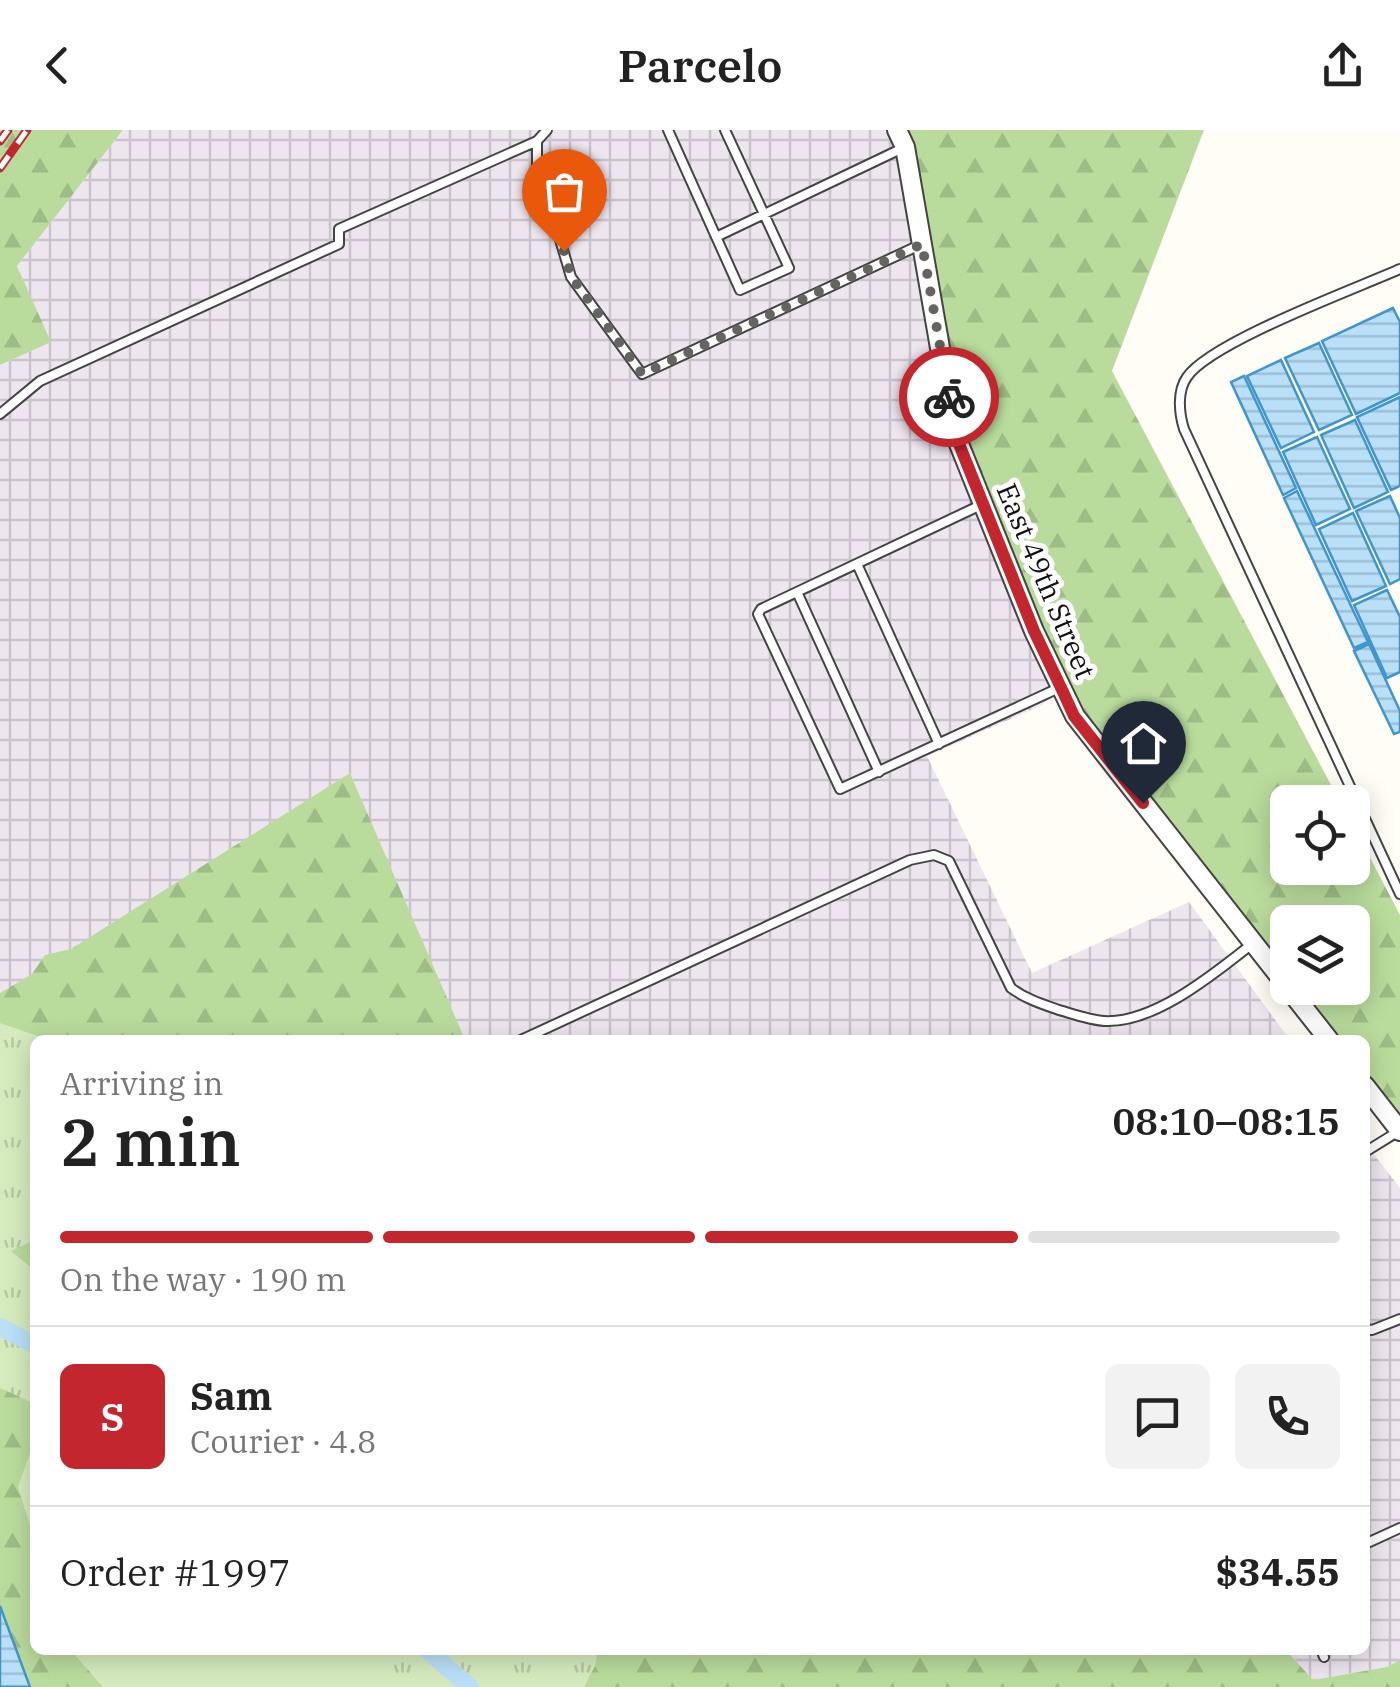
<!DOCTYPE html>
<meta charset="utf-8">
<style>
:root{--surface:#fff;--page:#f2f2f2;--text:#222;--muted:#767676;--line:#e0e0e0;--accent:#c4262e}
body{margin:0;font-family:"IBM Plex Serif",serif;background:var(--page);color:var(--text);height:100vh;display:flex;flex-direction:column;font-size:38px;white-space:nowrap}
*{box-sizing:border-box;margin:0}
p{font-size:32px;color:var(--muted)}
.icon{flex:none;width:55px;height:55px;fill:none;stroke:currentColor;stroke-width:2;stroke-linecap:round;stroke-linejoin:round}
.map{position:relative;flex:1;overflow:hidden}
.drawer{position:absolute;left:30px;top:905px;width:1340px;height:620px;display:flex;flex-direction:column;background:var(--surface);border-radius:15px;box-shadow:0 5px 25px #0003}
.drawer>*{flex:none}
.tools{position:absolute;left:1270px;top:655px;display:grid;gap:20px}
.tools a{display:grid;place-items:center;width:100px;height:100px;border-radius:15px;background:var(--surface);box-shadow:0 5px 25px #0003;font-size:50px}
.pin{position:absolute;display:grid;place-items:center;width:85px;height:85px;color:#fff;margin:-102px -42px;border-radius:50% 50% 50% 0;rotate:-45deg;box-shadow:0 0 10px #0007}
.pin .icon{rotate:45deg}
.courier{position:absolute;display:grid;place-items:center;width:100px;height:100px;margin:-50px;border:8px solid #c4262e;border-radius:50%;background:#fff;color:#222;box-shadow:0 2px 12px #0007}
.summary em{font-style:normal;font-weight:600}
.summary div{display:flex;flex-direction:column-reverse}
.summary{display:flex;align-items:center;justify-content:space-between;height:170px;padding:0 30px}
h1{font-size:65px;font-weight:600;line-height:75px}
.bar{display:grid;grid-template-columns:repeat(4,1fr);gap:15px 10px;align-content:center;height:120px;padding:0 30px}
.bar i{height:12px;border-radius:8px;background:var(--line)}
.bar .current{background:var(--accent)}
.bar p{grid-column:span 4}
.line{display:flex;align-items:center;gap:25px;padding:0 30px;border-top:2px solid var(--line)}
.line div{flex:1}
.round{display:grid;place-items:center;flex:none;width:105px;height:105px;border-radius:15px;background:var(--page)}
header{display:flex;justify-content:space-between;align-items:center;height:130px;padding:0 30px;background:var(--surface);font-size:45px;font-weight:600}
.map>svg:first-child{display:block}
.industrial{fill:url(#industrial-grid)}
.grass{fill:#d5ebbd}
.forest{fill:url(#forest-firs)}
.park{fill:url(#park-tufts)}
.water{fill:url(#water-rules);stroke:#3f96cf;stroke-width:2.5}
.lines{fill:none;stroke-linecap:round;stroke-linejoin:round}
.canal{stroke:#b9e0f7;stroke-width:18}
.service-casing{stroke:#444;stroke-width:12}
.tertiary-casing{stroke:#444;stroke-width:22}
.service{stroke:#fff;stroke-width:8}
.tertiary{stroke:#fff;stroke-width:18}
.rail-casing{stroke:#c4262e;stroke-width:9}
.rail{stroke:#fff;stroke-width:5;stroke-dasharray:15;stroke-linecap:butt}
.done{stroke:#646461;stroke-width:10;stroke-dasharray:0 18}
.route{stroke:#c4262e;stroke-width:12}
.labels{text-anchor:middle;stroke-width:10;stroke-linejoin:round;paint-order:stroke}
.street-label{font-size:28px;fill:#111;stroke:#fff}
</style>
<header><svg class="icon" aria-label="back" viewBox="0 0 24 24"><path d="M15 5l-7 7 7 7"/></svg>Parcelo<svg class="icon" aria-label="share" viewBox="0 0 24 24"><path d="M12 15V3M7 8l5-5 5 5M5 13v7h14v-7"/></svg></header>
<div class="map">
<svg width="1400" height="1557" viewBox="0 0 1400 1557">
<defs>
<pattern id="industrial-grid" width="8" height="8" patternUnits="userSpaceOnUse" patternTransform="scale(2.5)"><rect width="8" height="8" fill="#eee6ef"/><path d="M0 4h8M4 0v8" fill="none" stroke="#cbc4cc"/></pattern>
<pattern id="forest-firs" width="22" height="20" patternUnits="userSpaceOnUse" patternTransform="scale(2.5)"><rect width="22" height="20" fill="#b9dc9c"/><path d="M5 1l3.5 6h-7zM16 11l3.5 6h-7z" fill="#9ebc85"/></pattern>
<pattern id="park-tufts" width="24" height="20" patternUnits="userSpaceOnUse" patternTransform="scale(2.5)"><rect width="24" height="20" fill="#d5ebbd"/><path d="M3 7l-1-3M5 7V3M7 7l1-3M15 17l-1-3M17 17v-4M19 17l1-3" fill="none" stroke="#b6c8a1"/></pattern>
<pattern id="water-rules" width="6" height="5" patternUnits="userSpaceOnUse" patternTransform="scale(2.5)"><rect width="6" height="5" fill="#b9e0f7"/><path d="M0 2.5h6" fill="none" stroke="#9ebfd3"/></pattern>
</defs>
<rect width="100%" height="100%" fill="#fffdf5"/>
<path class="industrial" d="M123,0H897L1061,557L1042,575L927,626L1032,843L1189,772L1290,910H453L462,905L350,643L20,868L0,863V235L50,212L17,136Z
M1365,1013L1400,1058V1531L1387,1537L1313,1550L1286,1520H1365Z"/>
<path class="grass" d="M35,1310V1410L18,1357Z
M71,1520H395L441,1557H103Z"/>
<path class="forest" d="M0,0H123L17,136L51,212L0,235Z
M897,0H1204L1112,241L1340,672H1288V738H1352L1353,695L1400,785V1001L1365,956V910H1329L1288,858H1352V792H1288V857L1075,586L955,304Z
M350,643L463,905L453,910H35V1173L0,1153V863L32,844L45,825L71,819Z
M0,1245L35,1264V1310L18,1357L35,1410V1520H71L103,1557H30L0,1476Z
M492,1520H1286L1313,1550L1387,1537L1400,1530V1557H537Z"/>
<path class="park" d="M0,893L49,910H35V1110L11,1121L35,1141V1274L0,1258Z
M357,1520H598L595,1536L584,1557H400Z"/>
<path class="water" d="M1393,178L1400,192V263L1356,284L1322,211Z
M1319,213L1352,285L1319,300L1285,228Z
M1281,230L1314,302L1281,318L1247,246Z
M1244,246L1296,358L1283,365L1231,252Z
M1400,267V356L1391,360L1357,287Z
M1355,290L1388,362L1354,378L1321,305Z
M1317,307L1350,379L1316,395L1283,322Z
M1297,361L1368,512L1354,518L1284,368Z
M1390,366L1400,388V449L1390,454L1356,381Z
M1353,383L1386,456L1352,471L1319,399Z
M1387,460L1400,487V542L1387,548L1354,475Z
M1369,514L1400,581V602L1394,604L1354,521Z
M0,1476L30,1557H0Z"/>
<g class="lines">
<path class="canal" d="M0,1197L35,1215
M427,1520L470,1557"/>
<defs>
<path id="service" d="M547,0L537,11V51L556,96L571,147L642,244L922,114
M668,0L740,160L789,138L725,0
M716,107L905,17
M1400,139C1355,159 1211,212 1187,247C1177,261 1179,283 1184,299L1400,764
M0,284L40,251L339,114V99L537,11
M983,374L761,479L758,484L840,659L1061,557
M857,434L939,614
M797,462L879,642
M521,910L910,730L934,725L949,731L1011,858C1026,869 1042,874 1059,880C1073,884 1090,890 1104,891C1154,894 1215,843 1252,814
M1365,1022L1399,1001
M1365,1199L1372,1200L1400,1189
M1365,1414L1400,1398
M1321,1520L1324,1527"/>
<path id="tertiary" d="M897,0L905,17L955,304L1034,501L1075,586L1288,857
M1288,858L1329,910
M1365,956L1400,1001"/>
</defs>
<use href="#service" class="service-casing"/>
<use href="#tertiary" class="tertiary-casing"/>
<use href="#service" class="service"/>
<use href="#tertiary" class="tertiary"/>
<defs>
<path id="rail" d="M0,11L8,0
M0,38L27,0"/>
</defs>
<use href="#rail" class="rail-casing"/>
<use href="#rail" class="rail"/>
</g>
<g class="lines">
<path class="done" d="M564,121L571,146L642,244L922,114L949,267"/>
<path class="route" d="M949,267L955,304L1034,501L1064,564L1074,586L1143,673"/>
</g>
<g class="labels">
<g class="street-label">
<text transform="translate(1046 451) rotate(67)" y="10">East 49th Street</text>
</g>
</g>
</svg>
<div class="tools">
<a><svg class="icon" aria-label="locate" viewBox="0 0 24 24"><circle cx="12" cy="12" r="6"/><path d="M12 2v4M12 18v4M2 12h4M18 12h4"/></svg></a>
<a><svg class="icon" aria-label="layers" viewBox="0 0 24 24"><path d="M12 4l9 5-9 5-9-5zM3 14l9 5 9-5"/></svg></a>
</div>
<div class="pin" style="left:564px;top:121px;background:#ea580c"><svg class="icon" aria-label="bag" viewBox="0 0 24 24"><path d="M5 8h14l-1 12H6zM9 8a3 3 0 0 1 6 0"/></svg></div>
<div class="pin" style="left:1143px;top:673px;background:#1f2937"><svg class="icon" aria-label="home" viewBox="0 0 24 24"><path d="M3 11l9-7 9 7M6 9v11h12V9"/></svg></div>
<div class="courier" style="left:949px;top:267px"><svg class="icon" aria-label="bike" viewBox="0 0 24 24"><circle cx="6" cy="16" r="4"/><circle cx="18" cy="16" r="4"/><path d="M6 16l4-8h5l3 8M10 8l3 8H6M13 5h3"/></svg></div>
<section class="drawer">
<div class="summary"><div><h1>2 min</h1><p>Arriving in</p></div><em>08:10–08:15</em></div>
<div class="bar"><i class="current"></i><i class="current"></i><i class="current"></i><i></i><p>On the way · 190 m</p></div>
<div class="line" style="height:180px"><b class="round" style="background:var(--accent);color:#fff">S</b><div><b>Sam</b><p>Courier · 4.8</p></div><a class="round"><svg class="icon" aria-label="chat" viewBox="0 0 24 24"><path d="M4 5h16v11H9l-5 4z"/></svg></a><a class="round"><svg class="icon" aria-label="phone" viewBox="0 0 24 24"><path d="M5 4h4l2 5-3 2q2 4 5 5l2-3 5 2v4C11 20 4 13 5 4z"/></svg></a></div>
<div class="line" style="height:130px"><div>Order #1997</div><b>$34.55</b></div>
</section>
</div>
